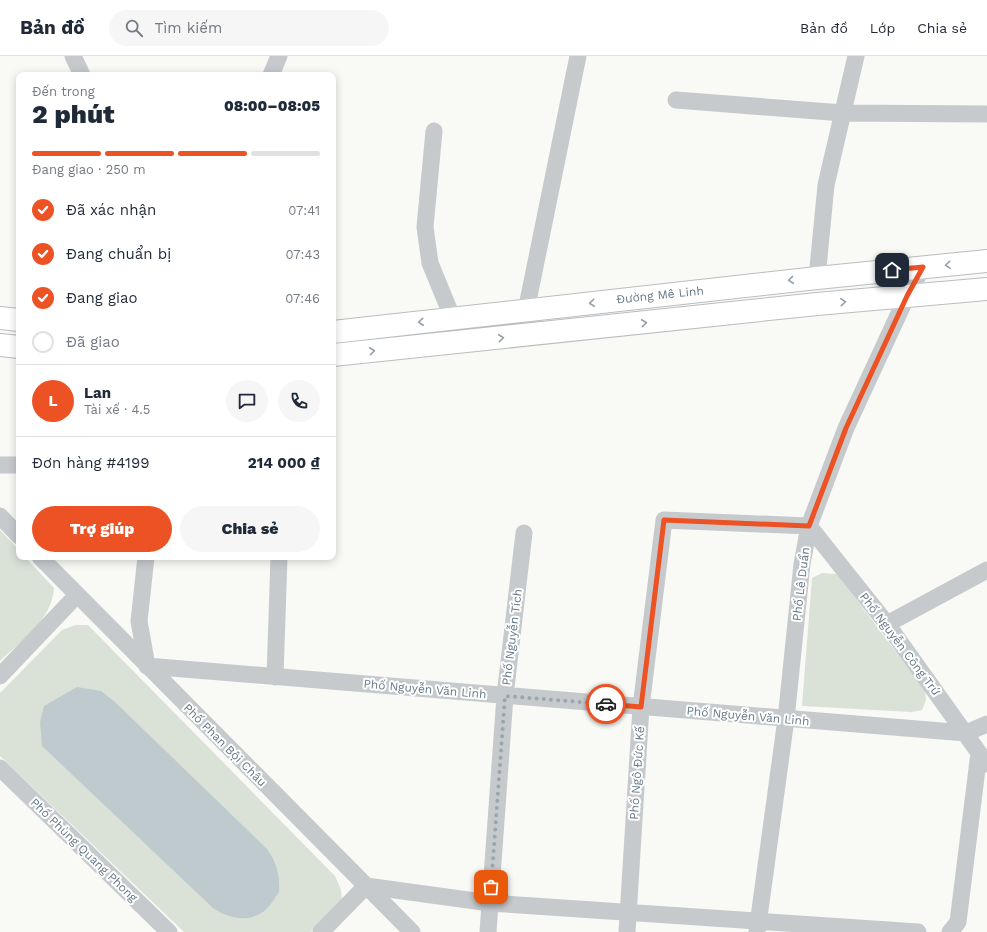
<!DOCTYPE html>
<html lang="vi">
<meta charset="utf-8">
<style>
:root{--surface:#fff;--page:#f6f6f7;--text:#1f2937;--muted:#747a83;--line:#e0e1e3;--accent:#ec5223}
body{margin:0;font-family:"Work Sans",sans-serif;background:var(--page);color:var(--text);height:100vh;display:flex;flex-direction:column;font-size:15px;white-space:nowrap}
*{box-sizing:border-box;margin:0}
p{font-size:13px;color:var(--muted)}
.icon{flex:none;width:22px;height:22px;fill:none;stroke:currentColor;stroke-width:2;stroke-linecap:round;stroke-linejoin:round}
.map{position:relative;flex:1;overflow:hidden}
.panel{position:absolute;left:16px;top:16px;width:320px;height:488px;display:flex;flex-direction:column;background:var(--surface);border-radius:8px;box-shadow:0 2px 10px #0003}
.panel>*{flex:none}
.pin{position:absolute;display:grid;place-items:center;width:34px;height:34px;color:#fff;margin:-17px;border-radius:8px;box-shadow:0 2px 6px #0006}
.courier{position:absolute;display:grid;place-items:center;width:40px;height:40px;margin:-20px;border:3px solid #ec5223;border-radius:50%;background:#fff;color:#222;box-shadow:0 1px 5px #0007}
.overview em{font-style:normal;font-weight:800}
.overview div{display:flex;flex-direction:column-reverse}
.overview{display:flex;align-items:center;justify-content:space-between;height:68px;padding:0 16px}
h1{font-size:26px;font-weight:800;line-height:30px}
.bar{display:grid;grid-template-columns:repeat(4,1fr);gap:6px 4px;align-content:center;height:48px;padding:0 16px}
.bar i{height:5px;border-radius:3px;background:var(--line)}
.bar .current{background:var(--accent)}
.bar p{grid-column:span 4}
.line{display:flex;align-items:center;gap:10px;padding:0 16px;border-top:1px solid var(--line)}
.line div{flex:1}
.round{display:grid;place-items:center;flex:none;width:42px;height:42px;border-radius:21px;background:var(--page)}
ol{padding:0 16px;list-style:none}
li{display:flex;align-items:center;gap:12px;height:44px}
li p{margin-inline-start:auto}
li .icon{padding:4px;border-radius:50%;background:var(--accent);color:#fff;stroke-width:4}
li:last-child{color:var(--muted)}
li i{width:22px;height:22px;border:2px solid var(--line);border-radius:50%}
.cta{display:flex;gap:8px;margin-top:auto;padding:8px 16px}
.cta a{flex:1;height:46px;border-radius:24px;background:var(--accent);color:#fff;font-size:16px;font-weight:800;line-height:46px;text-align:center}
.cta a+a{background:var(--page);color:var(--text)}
header{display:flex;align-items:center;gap:24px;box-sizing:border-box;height:56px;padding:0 20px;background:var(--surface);border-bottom:1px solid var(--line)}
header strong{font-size:19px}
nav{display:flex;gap:22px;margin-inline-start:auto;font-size:14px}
.search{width:280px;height:36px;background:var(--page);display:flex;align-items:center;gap:10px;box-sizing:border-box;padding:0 14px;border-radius:22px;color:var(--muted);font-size:15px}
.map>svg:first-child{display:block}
.green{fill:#dae1d7}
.water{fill:#becace}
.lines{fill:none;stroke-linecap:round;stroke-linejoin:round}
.major-casing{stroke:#b9bdc1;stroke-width:24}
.minor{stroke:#c6cacd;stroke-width:17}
.major{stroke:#fff;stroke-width:22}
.oneway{stroke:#94a1ac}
.done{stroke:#99a6ae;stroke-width:4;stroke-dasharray:0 7.2}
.route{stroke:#ec5223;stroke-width:5}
.labels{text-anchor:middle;stroke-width:4;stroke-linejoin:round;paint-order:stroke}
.street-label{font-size:12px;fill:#667988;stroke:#fff}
</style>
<header>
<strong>Bản đồ</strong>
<div class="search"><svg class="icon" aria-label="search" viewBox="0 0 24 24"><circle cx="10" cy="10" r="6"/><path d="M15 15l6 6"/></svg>Tìm kiếm</div>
<nav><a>Bản đồ</a><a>Lớp</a><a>Chia sẻ</a></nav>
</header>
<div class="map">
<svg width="987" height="876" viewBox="0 0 987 876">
<rect width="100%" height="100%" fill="#f9f9f6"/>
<path class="green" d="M0,474L19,494V501H25L54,532C52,564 22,584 0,605Z
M822,517L837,518L925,634L926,644L922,654L912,656L802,650L812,522Z
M75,569H88L335,820L341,834L342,845L311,876H184L0,700V637L62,574Z"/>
<path class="water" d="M77,631L101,635L115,646L267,793C277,807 280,819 279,836C275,842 269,852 263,856C246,867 228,862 213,852L42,690L40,666L44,650Z"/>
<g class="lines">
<defs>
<path id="major" d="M0,262L19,264
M333,276L817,222L987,205
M0,289L19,291
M333,299L817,248L987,233"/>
</defs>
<use href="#major" class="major-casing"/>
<path class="minor" d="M73,0L82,19
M271,19L279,0
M676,44L843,57L987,58
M434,75L425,171L430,207L453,263
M817,222L826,129L856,0
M526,255L578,0
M0,409H19
M0,460L19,480
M40,501L412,876
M146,501L139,565L147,610L966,677L987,668
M887,568L987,514
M0,620L77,539
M275,621L279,501
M0,712L169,876
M321,876L366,830L490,847L918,876
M488,876L505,640L524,477
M627,876L641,651L664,464L809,470L887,568L987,708
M757,876L786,663L802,508L809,470L846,372L907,240L923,211
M950,876L958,866L979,697"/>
<use href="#major" class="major"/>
</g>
<defs><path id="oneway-chevron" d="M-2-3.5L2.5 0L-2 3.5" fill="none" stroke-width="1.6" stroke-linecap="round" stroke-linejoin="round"/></defs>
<g class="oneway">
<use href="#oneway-chevron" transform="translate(948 209) rotate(175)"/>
<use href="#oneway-chevron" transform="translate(791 224) rotate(174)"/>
<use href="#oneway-chevron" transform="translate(843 246) rotate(-5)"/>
<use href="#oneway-chevron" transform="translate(592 247) rotate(174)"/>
<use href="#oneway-chevron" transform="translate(421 266) rotate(174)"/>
<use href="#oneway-chevron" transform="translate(644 267) rotate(-6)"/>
<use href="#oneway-chevron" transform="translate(501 282) rotate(-6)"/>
<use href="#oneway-chevron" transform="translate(372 295) rotate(-6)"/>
</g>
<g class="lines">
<path class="done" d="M491,831L505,640L606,648"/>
<path class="route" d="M606,648L641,651L664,464L809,470L846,372L907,240L923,211L892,214"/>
</g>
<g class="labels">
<g class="street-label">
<text transform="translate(660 239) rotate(-6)" y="4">Đường Mê Linh</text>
<text transform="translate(801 528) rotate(-83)" y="4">Phố Lê Duẩn</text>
<text transform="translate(512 581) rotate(-83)" y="4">Phố Nguyễn Tích</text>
<text transform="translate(900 588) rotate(53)" y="4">Phố Nguyễn Công Trứ</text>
<text transform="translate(425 633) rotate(5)" y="4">Phố Nguyễn Văn Linh</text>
<text transform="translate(748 660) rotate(5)" y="4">Phố Nguyễn Văn Linh</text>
<text transform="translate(225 689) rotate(45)" y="4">Phố Phan Bội Châu</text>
<text transform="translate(637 717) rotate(-86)" y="4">Phố Ngô Đức Kế</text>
<text transform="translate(84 794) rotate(44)" y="4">Phố Phùng Quang Phong</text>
</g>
</g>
</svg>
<div class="pin" style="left:491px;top:831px;background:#ea580c"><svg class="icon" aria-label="bag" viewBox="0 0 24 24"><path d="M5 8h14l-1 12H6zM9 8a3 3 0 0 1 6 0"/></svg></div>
<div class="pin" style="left:892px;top:214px;background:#1f2937"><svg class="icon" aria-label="home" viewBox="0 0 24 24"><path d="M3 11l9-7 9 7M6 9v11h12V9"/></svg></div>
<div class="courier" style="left:606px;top:648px"><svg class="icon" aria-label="car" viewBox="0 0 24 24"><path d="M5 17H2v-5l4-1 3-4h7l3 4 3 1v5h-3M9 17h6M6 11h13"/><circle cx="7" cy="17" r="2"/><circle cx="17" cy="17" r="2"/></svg></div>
<section class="panel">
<div class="overview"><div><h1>2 phút</h1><p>Đến trong</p></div><em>08:00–08:05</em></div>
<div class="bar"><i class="current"></i><i class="current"></i><i class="current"></i><i></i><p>Đang giao · 250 m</p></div>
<ol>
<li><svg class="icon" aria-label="check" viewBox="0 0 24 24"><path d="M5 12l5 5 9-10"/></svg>Đã xác nhận<p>07:41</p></li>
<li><svg class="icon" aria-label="check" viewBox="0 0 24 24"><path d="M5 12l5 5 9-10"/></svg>Đang chuẩn bị<p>07:43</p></li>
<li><svg class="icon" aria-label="check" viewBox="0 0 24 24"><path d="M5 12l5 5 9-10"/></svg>Đang giao<p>07:46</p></li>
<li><i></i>Đã giao</li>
</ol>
<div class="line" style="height:72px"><b class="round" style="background:var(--accent);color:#fff">L</b><div><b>Lan</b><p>Tài xế · 4.5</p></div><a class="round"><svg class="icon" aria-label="chat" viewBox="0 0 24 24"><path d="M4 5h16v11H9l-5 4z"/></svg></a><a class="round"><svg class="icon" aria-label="phone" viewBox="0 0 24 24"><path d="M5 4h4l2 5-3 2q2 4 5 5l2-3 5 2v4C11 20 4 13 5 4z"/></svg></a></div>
<div class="line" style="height:52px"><div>Đơn hàng #4199</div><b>214 000 ₫</b></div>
<div class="cta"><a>Trợ giúp</a><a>Chia sẻ</a></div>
</section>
</div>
